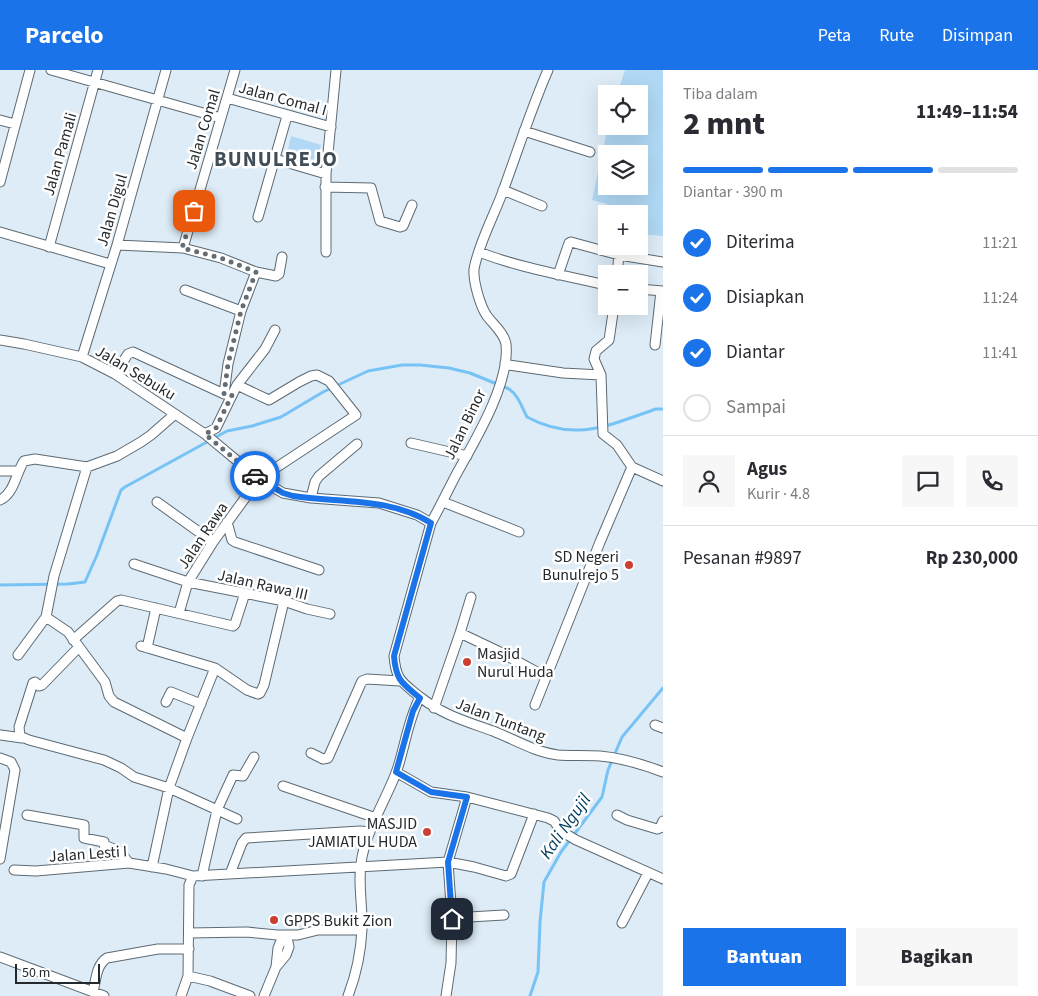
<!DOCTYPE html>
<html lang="id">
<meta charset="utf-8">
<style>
:root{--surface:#fff;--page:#f7f7f7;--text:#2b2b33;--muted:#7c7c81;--line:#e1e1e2;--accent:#1a73e8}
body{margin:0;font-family:"Source Sans 3",sans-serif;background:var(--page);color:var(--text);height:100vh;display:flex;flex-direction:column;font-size:19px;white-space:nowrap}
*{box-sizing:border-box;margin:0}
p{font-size:16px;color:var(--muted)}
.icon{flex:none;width:28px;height:28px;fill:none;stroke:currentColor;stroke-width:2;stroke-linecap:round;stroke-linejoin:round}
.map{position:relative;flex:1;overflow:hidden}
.drawer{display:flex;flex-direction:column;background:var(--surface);width:375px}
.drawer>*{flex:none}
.controls{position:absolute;left:598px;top:15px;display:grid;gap:10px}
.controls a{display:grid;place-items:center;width:50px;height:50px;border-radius:0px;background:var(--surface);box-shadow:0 5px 20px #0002;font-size:25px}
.scale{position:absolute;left:15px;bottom:12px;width:85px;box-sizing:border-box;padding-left:5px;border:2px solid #23292d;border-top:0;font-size:14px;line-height:18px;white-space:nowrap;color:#23292d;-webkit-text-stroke:4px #fff;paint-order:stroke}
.pin{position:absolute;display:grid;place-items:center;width:42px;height:42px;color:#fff;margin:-21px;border-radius:10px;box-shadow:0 2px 8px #0006}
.courier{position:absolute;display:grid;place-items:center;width:50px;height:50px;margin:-25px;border:4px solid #1a73e8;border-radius:50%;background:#fff;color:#222;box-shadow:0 1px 6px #0007}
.head em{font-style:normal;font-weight:800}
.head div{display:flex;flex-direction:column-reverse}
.head{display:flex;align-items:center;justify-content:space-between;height:85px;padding:0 20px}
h1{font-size:32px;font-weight:800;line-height:38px}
.bar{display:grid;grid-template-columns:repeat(4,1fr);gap:8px 5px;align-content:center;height:60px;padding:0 20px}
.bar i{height:6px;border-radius:4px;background:var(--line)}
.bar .active{background:var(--accent)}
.bar p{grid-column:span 4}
.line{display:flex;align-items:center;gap:12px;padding:0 20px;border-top:1px solid var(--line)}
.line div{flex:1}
.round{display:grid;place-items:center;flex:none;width:52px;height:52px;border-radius:0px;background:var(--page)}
ol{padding:0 20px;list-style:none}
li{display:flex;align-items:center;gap:15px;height:55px}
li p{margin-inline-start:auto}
li .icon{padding:5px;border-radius:50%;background:var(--accent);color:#fff;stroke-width:4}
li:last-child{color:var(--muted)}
li i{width:28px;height:28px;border:2px solid var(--line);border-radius:50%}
.cta{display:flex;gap:10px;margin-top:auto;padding:10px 20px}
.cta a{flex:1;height:58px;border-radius:0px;background:var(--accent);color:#fff;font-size:20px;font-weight:800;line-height:58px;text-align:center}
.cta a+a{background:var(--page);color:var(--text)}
header{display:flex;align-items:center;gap:30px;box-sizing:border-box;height:70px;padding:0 25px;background:var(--accent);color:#fff}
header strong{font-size:24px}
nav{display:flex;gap:28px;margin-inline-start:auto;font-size:18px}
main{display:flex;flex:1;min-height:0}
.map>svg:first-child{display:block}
.green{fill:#b1d9f5;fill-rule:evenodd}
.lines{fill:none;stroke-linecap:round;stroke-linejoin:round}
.stream{stroke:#78c3f5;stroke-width:3}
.street-casing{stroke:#5d6a73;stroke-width:11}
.street{stroke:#fff;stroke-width:9}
.done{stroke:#646d74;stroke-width:5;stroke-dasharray:0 9}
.route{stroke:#1a73e8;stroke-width:6}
.poi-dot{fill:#cc3f31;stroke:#fff;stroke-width:2}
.labels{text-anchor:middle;stroke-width:5;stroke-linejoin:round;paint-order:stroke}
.street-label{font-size:16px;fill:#23292d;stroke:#fff}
.poi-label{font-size:16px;fill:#23292d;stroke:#fff;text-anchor:end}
.water-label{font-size:18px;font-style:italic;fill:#003e5f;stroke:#fff}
.district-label{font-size:21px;font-weight:bold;letter-spacing:1px;fill:#424e57;stroke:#fff}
</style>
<header>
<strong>Parcelo</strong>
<nav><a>Peta</a><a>Rute</a><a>Disimpan</a></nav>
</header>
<main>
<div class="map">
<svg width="663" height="926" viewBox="0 0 663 926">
<rect width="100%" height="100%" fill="#ddecf7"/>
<path class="green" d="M625,0H663V166L639,164V144H606V155L601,154L607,134L592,130L608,56H639V24H617ZM606,84H639V116H606Z
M291,66L321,75L317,91L287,83Z"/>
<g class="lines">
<path class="stream" d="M0,515L68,514L85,512L97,485L121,420L125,417L227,361L252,356L281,347L323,322L368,301L402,295H420L449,298L470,303L509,319C519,326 521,336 527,347C575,373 609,355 656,339H663
M530,926L538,902L540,852L544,812L561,782L602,727L608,700L622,667L663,618"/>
<defs>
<path id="street" d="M51,0L221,48
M227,28L331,57
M0,50L15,54
M524,61L590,82
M275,89L326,104
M0,112L30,0
M325,117L371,118L380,151L400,157L403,156L412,135
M503,120L542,136
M258,147L287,46
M0,162L110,194
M117,175L183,178L235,0
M49,177L98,0
M183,178L221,188L256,202L276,206L279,204L282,187
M326,182V104L336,0
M479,182C520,198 564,205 606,215
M617,204L619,185L663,192
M558,205L569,173L571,172L619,185
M639,219L663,221
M185,220L241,241
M614,236L609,270L596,281L594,289L601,305L603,364L617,375L632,397L663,411
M0,270L24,274L82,287L115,304L205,364L259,409L283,423L311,428L379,433L417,445L431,453L394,586C396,611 402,612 420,627C407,652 405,678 396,703C385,731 368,758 362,787C357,811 363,836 362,859C361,882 356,905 348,926
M655,275L661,221
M82,287L117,175L166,0
M505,293L509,295L563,303L601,305
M115,304L128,284L133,282L224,324L232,325
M237,315L265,279L275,260
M224,324L228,294L241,241L256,202
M411,373L467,386
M0,401H18
M311,428L315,412L319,406L357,374
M0,430C14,424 16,403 24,391L35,389L87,397L117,386L141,372L151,365L175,344
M157,432L213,472
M443,432L519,462
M227,452L232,470L235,472L319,500
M431,453C440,437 448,420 457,403C476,369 510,313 506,274C504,263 493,254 487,246C480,236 473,211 474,199C479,172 494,146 503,121C518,80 531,39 548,0
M134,494L188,512L284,531L307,539L330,544
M179,543L188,512L213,472L259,409L356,345L329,311L317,305L311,306L299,312L269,330L237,315L216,358L205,364
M46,547L68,562L105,612L109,626L114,632L187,668
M460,563L471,527
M73,570L117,531L121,530L233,556L235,554L245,523
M141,576L215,598L247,620L258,624L260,623L264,615L284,531
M79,577L42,615L39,616L35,612L33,613L19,657L20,666L29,670L104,690L121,698L134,707L169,718L237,749
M147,578L156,538
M18,585L46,547L54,506L87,397
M420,627C445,646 465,651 493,661C514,669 534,682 558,685C571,686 586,685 600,686C622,688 642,694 663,702
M166,632L171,622L201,634
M535,635L600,472L632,397
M434,638L460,563L500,582L546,607
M655,655L663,658
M1,665L22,668
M311,683L323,689L328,688L362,611L367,609L400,611
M0,688L11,692L15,700L0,789
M396,702L431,722L467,727L548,748L554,751L561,761L576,770L663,809
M283,716L376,748
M27,745L84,755V768L104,772V775L119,781L129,793
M617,745L627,750L657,759L660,758L663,751
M152,797L169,718L187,668L215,598
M14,800L36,801L129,793L166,799L193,806
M230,804L242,773L246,768L360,761L370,762
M202,806L217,740L233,705L243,706L254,687
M452,848L504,845
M622,853L648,803
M189,863L247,862L277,865H298L318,860H362
M0,887L104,926
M188,906L210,911L250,926
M93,922C96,910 96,895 107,888L158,879H189
M181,926L188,906L189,815L193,806L448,792L474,797L506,806L511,804L534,744
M264,926L276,897L278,878L281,871L287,870L288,872L289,877L286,885L276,897
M446,926L451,893L452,849L448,792L467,727"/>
</defs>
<use href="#street" class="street-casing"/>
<use href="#street" class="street"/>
</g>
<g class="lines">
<path class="done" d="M194,141L182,178L221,188L256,202L241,241L228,294L224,324L232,325L216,358L205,364L255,406"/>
<path class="route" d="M255,406L283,423L293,426C340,433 389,427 431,453L394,586C396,611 402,613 420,628L413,641L396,702L431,722L467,727L448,792L452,849"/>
</g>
<g class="poi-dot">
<circle cx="629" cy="495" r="5"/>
<circle cx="467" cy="592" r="5"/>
<circle cx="427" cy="762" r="5"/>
<circle cx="274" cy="850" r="5"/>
</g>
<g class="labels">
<g class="street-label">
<text transform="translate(283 28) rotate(15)" y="6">Jalan Comal I</text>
<text transform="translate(202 59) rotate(-73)" y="6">Jalan Comal</text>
<text transform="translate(59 84) rotate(-74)" y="6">Jalan Pamali</text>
<text transform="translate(111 140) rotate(-74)" y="6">Jalan Digul</text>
<text transform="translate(136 302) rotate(31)" y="6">Jalan Sebuku</text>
<text transform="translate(464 354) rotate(-64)" y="6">Jalan Binor</text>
<text transform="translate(202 465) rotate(-56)" y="6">Jalan Rawa</text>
<text transform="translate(263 514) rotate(13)" y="6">Jalan Rawa III</text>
<text transform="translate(501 649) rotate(21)" y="6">Jalan Tuntang</text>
<text transform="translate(88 783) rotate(-4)" y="6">Jalan Lesti I</text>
</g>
<g class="poi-label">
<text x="619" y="492">SD Negeri<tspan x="619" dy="18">Bunulrejo 5</tspan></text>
<text x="477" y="589" text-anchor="start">Masjid<tspan x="477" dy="18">Nurul Huda</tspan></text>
<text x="417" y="759">MASJID<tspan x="417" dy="18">JAMIATUL HUDA</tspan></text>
<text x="284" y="856" text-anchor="start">GPPS Bukit Zion</text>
</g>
<g class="water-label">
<text transform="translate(565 756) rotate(-55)" y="6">Kali Ngujil</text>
</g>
<g class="district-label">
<text x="276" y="96">BUNULREJO</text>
</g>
</g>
</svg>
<div class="controls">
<a><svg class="icon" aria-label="locate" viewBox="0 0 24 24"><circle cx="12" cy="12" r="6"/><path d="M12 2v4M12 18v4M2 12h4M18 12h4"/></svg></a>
<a><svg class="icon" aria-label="layers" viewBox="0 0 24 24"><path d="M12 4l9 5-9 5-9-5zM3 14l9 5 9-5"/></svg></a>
<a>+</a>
<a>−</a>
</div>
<div class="scale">50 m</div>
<div class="pin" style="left:194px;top:141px;background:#ea580c"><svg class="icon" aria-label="bag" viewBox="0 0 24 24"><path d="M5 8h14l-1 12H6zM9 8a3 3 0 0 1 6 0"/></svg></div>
<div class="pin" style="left:452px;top:849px;background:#1f2937"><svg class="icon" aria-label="home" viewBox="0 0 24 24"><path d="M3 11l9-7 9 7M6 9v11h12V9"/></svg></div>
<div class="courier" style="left:255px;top:406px"><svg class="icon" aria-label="car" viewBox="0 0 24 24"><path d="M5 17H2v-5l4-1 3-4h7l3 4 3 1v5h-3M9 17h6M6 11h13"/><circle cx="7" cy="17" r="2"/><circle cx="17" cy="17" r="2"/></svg></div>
</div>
<section class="drawer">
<div class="head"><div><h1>2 mnt</h1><p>Tiba dalam</p></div><em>11:49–11:54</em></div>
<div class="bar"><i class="active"></i><i class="active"></i><i class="active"></i><i></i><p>Diantar · 390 m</p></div>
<ol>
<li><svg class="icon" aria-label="check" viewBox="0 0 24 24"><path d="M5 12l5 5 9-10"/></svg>Diterima<p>11:21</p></li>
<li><svg class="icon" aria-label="check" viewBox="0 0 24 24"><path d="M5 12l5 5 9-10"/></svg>Disiapkan<p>11:24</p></li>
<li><svg class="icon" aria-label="check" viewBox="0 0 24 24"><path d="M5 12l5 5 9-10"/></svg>Diantar<p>11:41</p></li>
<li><i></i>Sampai</li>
</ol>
<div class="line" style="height:90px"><a class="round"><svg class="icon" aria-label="person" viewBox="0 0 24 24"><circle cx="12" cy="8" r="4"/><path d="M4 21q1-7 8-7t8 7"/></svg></a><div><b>Agus</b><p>Kurir · 4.8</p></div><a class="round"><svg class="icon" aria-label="chat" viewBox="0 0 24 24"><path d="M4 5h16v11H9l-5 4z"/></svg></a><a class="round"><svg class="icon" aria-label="phone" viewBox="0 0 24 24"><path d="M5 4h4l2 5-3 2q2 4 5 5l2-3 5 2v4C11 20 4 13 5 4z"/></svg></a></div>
<div class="line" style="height:65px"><div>Pesanan #9897</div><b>Rp 230,000</b></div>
<div class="cta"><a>Bantuan</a><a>Bagikan</a></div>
</section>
</main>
